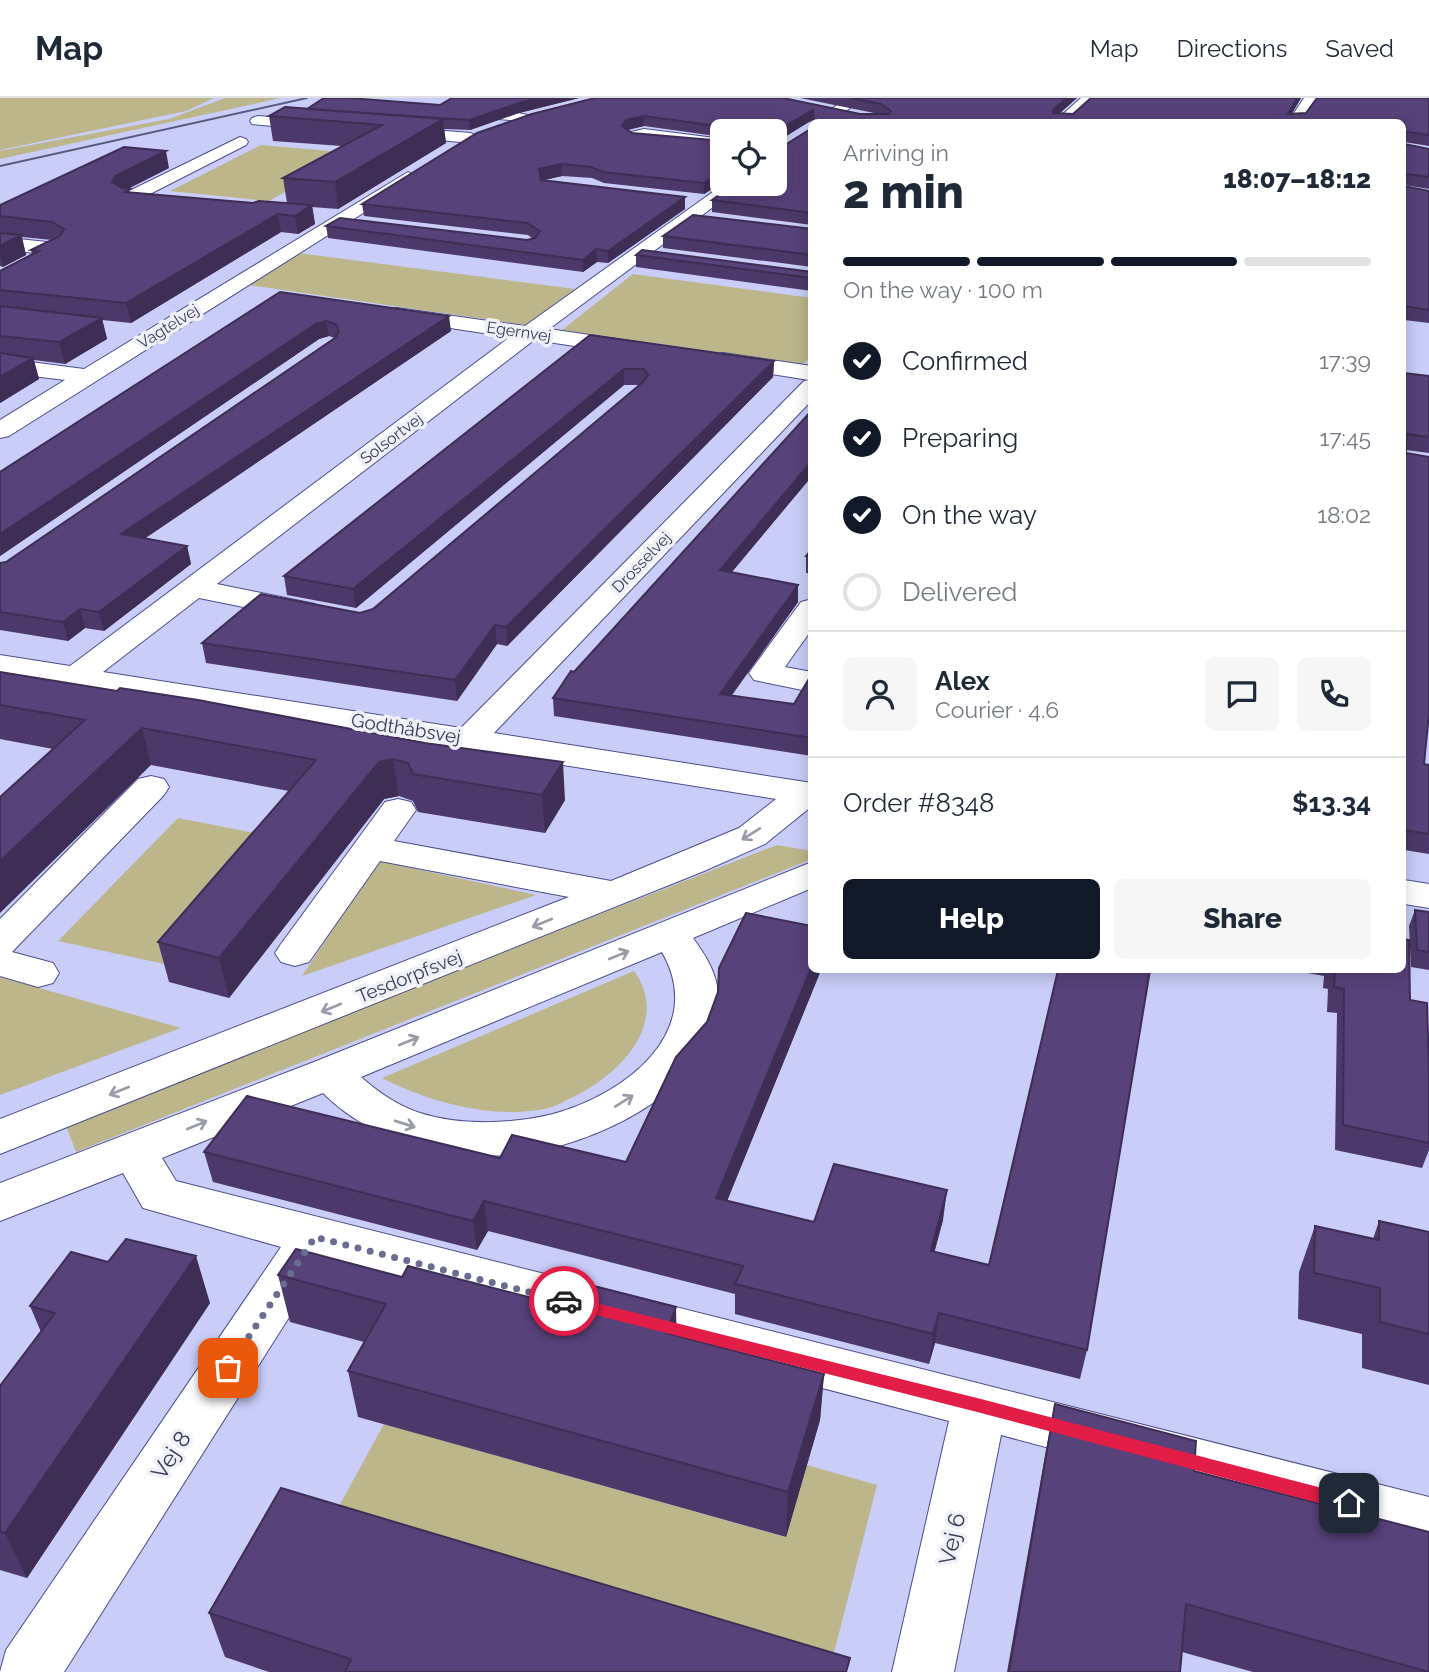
<!DOCTYPE html>
<meta charset="utf-8">
<style>
:root{--surface:#fff;--page:#f6f6f7;--text:#1f2937;--muted:#747a83;--line:#e0e1e3;--accent:#111827}
body{margin:0;font-family:Raleway,sans-serif;background:var(--page);color:var(--text);height:100vh;display:flex;flex-direction:column;font-size:26px;white-space:nowrap}
*{box-sizing:border-box;margin:0}
p{font-size:23px;color:var(--muted)}
.icon{flex:none;width:38px;height:38px;fill:none;stroke:currentColor;stroke-width:2;stroke-linecap:round;stroke-linejoin:round}
.map{position:relative;flex:1;overflow:hidden}
.drawer{position:absolute;left:808px;top:21px;width:598px;height:854px;display:flex;flex-direction:column;background:var(--surface);border-radius:10px;box-shadow:0 4px 18px #0003}
.drawer>*{flex:none}
.fabs{position:absolute;left:710px;top:21px;display:grid;gap:14px}
.fabs a{display:grid;place-items:center;width:77px;height:77px;border-radius:10px;background:var(--surface);box-shadow:0 4px 18px #0003;font-size:35px}
.pin{position:absolute;display:grid;place-items:center;width:60px;height:60px;color:#fff;margin:-30px;border-radius:14px;box-shadow:0 4px 10px #0006}
.courier{position:absolute;display:grid;place-items:center;width:70px;height:70px;margin:-35px;border:5px solid #e11d48;border-radius:50%;background:#fff;color:#222;box-shadow:0 2px 9px #0007}
.overview em{font-style:normal;font-weight:800}
.overview div{display:flex;flex-direction:column-reverse}
.overview{display:flex;align-items:center;justify-content:space-between;height:119px;padding:0 35px}
h1{font-size:46px;font-weight:800;line-height:52px}
.bar{display:grid;grid-template-columns:repeat(4,1fr);gap:10px 7px;align-content:center;height:84px;padding:0 35px}
.bar i{height:9px;border-radius:5px;background:var(--line)}
.bar .active{background:var(--accent)}
.bar p{grid-column:span 4}
.line{display:flex;align-items:center;gap:18px;padding:0 35px;border-top:2px solid var(--line)}
.line div{flex:1}
.round{display:grid;place-items:center;flex:none;width:74px;height:74px;border-radius:10px;background:var(--page)}
ol{padding:0 35px;list-style:none}
li{display:flex;align-items:center;gap:21px;height:77px}
li p{margin-inline-start:auto}
li .icon{padding:7px;border-radius:50%;background:var(--accent);color:#fff;stroke-width:4}
li:last-child{color:var(--muted)}
li i{width:38px;height:38px;border:4px solid var(--line);border-radius:50%}
.button{display:flex;gap:14px;margin-top:auto;padding:14px 35px}
.button a{flex:1;height:80px;border-radius:10px;background:var(--accent);color:#fff;font-size:28px;font-weight:800;line-height:80px;text-align:center}
.button a+a{background:var(--page);color:var(--text)}
header{display:flex;align-items:center;gap:42px;box-sizing:border-box;height:98px;padding:0 35px;background:var(--surface);border-bottom:2px solid var(--line)}
header strong{font-size:33px}
nav{display:flex;gap:38px;margin-inline-start:auto;font-size:24px}
.map>svg:first-child{display:block}
.green{fill:#bcb68a}
.lines{fill:none;stroke-linecap:round;stroke-linejoin:round}
.minor-casing{stroke:#4c4e8c;stroke-width:2}
.minor{fill:#fff;fill-rule:evenodd}
.tram{stroke:#585b7b;stroke-width:2}
.wall{fill:#4c3969}
.shaded-wall{fill:#3e2e55}
.building{fill:#58427a;stroke:#3e2e55;stroke-width:2}
.oneway{stroke:#9b9caa}
.route{fill:#e11d48}
.done{stroke:#6a6d8f;stroke-width:7;stroke-dasharray:0 12.6}
.labels{text-anchor:middle;stroke-width:7;stroke-linejoin:round;paint-order:stroke}
.far-street-label{font-size:16px;fill:#373956;stroke:#f0f1f8}
.street-label{font-size:19px;fill:#373956;stroke:#f0f1f8}
.near-street-label{font-size:23px;fill:#373956;stroke:#f0f1f8}
</style>
<header>
<strong>Map</strong>
<nav><a>Map</a><a>Directions</a><a>Saved</a></nav>
</header>
<div class="map">
<svg width="1429" height="1574" viewBox="0 0 1429 1574">
<rect width="100%" height="100%" fill="#c9cdf8"/>
<path class="green" d="M0,0H214L186,13L0,52Z
M225,0H281L0,61V53L169,21Z
M261,47L353,55L269,103L170,93Z
M298,155L575,191L526,227L248,187Z
M633,176L812,200V258L803,266L562,232Z
M178,720L280,740L169,867L58,843Z
M777,747L812,753V761L76,1054L65,1025Z
M379,763L536,797L302,878Z
M634,873C671,924 620,977 573,999C566,1002 557,1008 549,1010C494,1022 431,1005 382,980Z
M0,879L181,930L0,997Z
M384,1326L785,1439L807,1367L877,1387L829,1574L320,1443Z"/>
<g class="lines">
<defs>
<path id="minor" d="M522,0H539L518,15L532,18L534,21L532,24L498,21L495,18L498,15Z
M848,0H865L829,24H811Z
M1081,0H1097L1070,24H1054Z
M1304,0H1319L1302,24H1288Z
M258,18L323,23L331,28L323,33L252,26L250,23L252,20Z
M393,29L471,35L479,40L471,45L387,37L385,34Z
M644,31L723,41V51L633,43L625,38L627,35Z
M240,39L246,41L248,44L246,47L148,97L172,100L175,104L172,108L127,106L118,101L121,97Z
M408,74L417,79L414,83L9,338L0,340V322L65,282L0,274V260L84,271Z
M724,86H744L549,231L644,245L647,250L644,255L636,257L534,242L217,486L315,506L319,512L315,518L304,521L199,500L103,574L461,630L804,283L809,282L715,267L712,262L715,257L723,255L812,268V302L494,635L812,685V708L765,746L704,773L0,1056V1021L569,799L380,763L309,864L295,868L281,864L275,855L281,846L385,704L398,701L411,704L416,712L394,743L611,783L739,730L776,701L0,577V557L70,568L510,239L397,222L389,221L386,216L389,211L397,210L525,228Z
M0,139L56,145L66,151L63,155L0,187V173L35,155L0,151Z
M812,501V531L785,569L812,574V594L754,582L749,575L754,568L801,504Z
M151,678L164,681L169,689L164,697L12,854L53,865L59,875L53,885L38,889L0,878V821L138,681Z
M812,764V790L693,840C703,854 714,870 717,888C730,982 608,1041 532,1054C459,1066 376,1048 323,995L162,1060L176,1083L1429,1399V1453L1001,1337L954,1574H892L949,1323L326,1161L64,1574H0L6,1552L281,1149L143,1110L123,1075L0,1123V1085L314,964ZM662,854C708,934 624,997 553,1016C513,1026 460,1028 420,1015C398,1008 378,994 361,979Z
M1404,782L1429,786V810L1404,806Z"/>
</defs>
<use href="#minor" class="minor-casing"/>
<use href="#minor" class="minor"/>
<path class="tram" d="M0,68L307,0"/>
</g>
<path class="wall" d="M452,0H579L519,15L470,32L444,31L446,45L338,111L312,109L315,126L298,136L281,134L131,225L102,222L107,241L65,266L34,262L39,281L0,305V173L32,157L31,152L52,142L22,139L26,157L3,169L0,168V107L169,70L128,91L130,94L253,105H287L283,80L342,48L273,43L269,18L307,11L440,7Z
M595,0L860,16H879L800,0H1077L1060,15L1073,16L1091,0H1301L1292,15H1306L1429,0V48L1404,44V46L1429,51V91L1404,87V88L1429,93V225L1404,222V24H813L812,22L775,45V33H723V39L644,28L628,32L632,35L723,43V84L704,96L604,85L592,80L562,78L544,82L685,111L608,165L597,164L583,174L328,140L326,128L527,142L533,141L528,137L364,118L362,106Z
M812,30V127L712,114V102L777,52Z
M812,131V169L663,150V138Z
M636,157L812,174V193L636,169Z
M280,194L451,233L145,440L187,448L191,466L104,533L85,530L68,543L0,532V465L6,464L334,240L329,238L319,241L0,458V374Z
M590,237L774,263L773,279L507,548L497,546L457,603L206,565L202,545L360,515L373,511L640,287H624L356,510L287,497L284,478Z
M1404,275L1429,278V355L1406,352L1424,666L1429,667V756L1404,752Z
M812,312V378L732,474L798,487V504L731,598L794,606L812,579V658L554,618L553,600L574,574Z
M812,451V476L806,475V458Z
M0,574L117,593L565,702L545,735L418,714L413,703L399,698L384,701L229,900L169,884L158,844L289,693L151,667L53,651L0,641Z
M1415,812L1429,814V872L1411,869L1409,828Z
M821,872L727,1103L814,1124L943,1122L934,1154L1087,1252L1080,1281L935,1245L929,1266L735,1216V1196L488,1133L477,1152L213,1084L204,1054L500,1060L626,1064Z
M1291,872H1404L1429,974V1052L1422,1070L1335,1052L1337,915L1327,914L1328,891L1323,890L1324,878Z
M1379,1123L1429,1134V1287L1362,1270V1236L1298,1221L1299,1174L1315,1128L1373,1141Z
M278,1177L402,1179L677,1238L824,1276L820,1322L786,1439L358,1319L348,1273L364,1244L290,1224Z
M210,1205L27,1480L0,1472V1288L41,1234L30,1208Z
M1055,1306L1194,1373L1429,1574H1253L1182,1554L1180,1574H1007L1046,1352Z
M209,1515L848,1574H269L225,1559Z"/>
<path class="shaded-wall" d="M539,0H579L519,15L470,32L469,22L519,5Z
M1067,0H1077L1052,22L1053,12Z
M1297,0H1301L1287,24L1288,16Z
M813,12L812,22L775,45V34Z
M644,18V28L626,32L622,28L626,22Z
M443,21L446,45L338,111L335,84Z
M166,53L169,70L119,95L112,84L115,78Z
M561,66L562,78L540,83L539,71Z
M723,72V84L704,96V85Z
M685,99V111L608,165V153Z
M312,107L315,126L298,136L295,118Z
M278,116L281,134L131,225L126,205Z
M21,137L26,157L3,169L0,157V148Z
M596,151L597,164L583,174V162Z
M449,218L451,233L125,454L121,436Z
M102,220L107,241L65,266L59,244Z
M326,223L329,238L319,241L0,458V436L316,226Z
M33,260L39,281L0,305V279Z
M774,263L773,279L507,548L506,529Z
M624,271V287L356,510L353,491Z
M812,363V378L720,488V472Z
M187,448L191,466L104,533L99,514Z
M798,487V504L720,614V596Z
M80,511L85,530L68,543L63,524Z
M495,527L497,546L457,603L455,582Z
M142,630L151,667L0,815V763Z
M393,661L399,698L384,701L229,900L219,860L379,664Z
M563,664L565,702L545,735L542,697Z
M812,868V872H821L716,1130V1100Z
M947,1092L943,1122L927,1182L931,1153Z
M484,1103L488,1133L477,1152L473,1123Z
M196,1158L210,1205L27,1480L5,1435Z
M676,1209L677,1255L666,1235Z
M939,1215L935,1245L929,1266L933,1236Z
M824,1276L820,1322L786,1439L788,1394Z"/>
<path class="building" d="M324,0H349L440,7L452,0H539L519,5L469,22L307,11Z
M595,0H783L860,16H889L891,13L881,6L850,0H1067L1053,12V15L1073,16L1091,0H1297L1288,16L1306,15L1317,0H1429V37L1407,34L1404,36V46L1429,51V79L1407,76L1404,79V88L1429,93V212L1404,208V24H814L813,12L775,34V33H725V29L644,18L626,22L622,28L632,35L723,43V72L704,85L603,74L591,69L561,66L539,71L541,82L685,99L608,153L596,151L583,162L326,128L340,120L527,142L535,140L540,133L527,125L362,106L477,35L532,16Z
M285,9L443,21L335,84L283,80L382,27L269,18Z
M812,30V115L712,102L734,86H775V52H777Z
M124,49L166,53L115,78L112,84L122,90L130,91L125,94L253,105L259,103L312,107L295,118L278,116L126,205L0,192V173L39,153L31,152L60,138L64,131L52,124L0,118V107Z
M693,117L812,131V157L663,138Z
M0,135L21,137L0,148Z
M642,152L812,174V180L636,157Z
M280,194L449,218L121,436L187,448L99,514L80,511L63,524L0,514V465L6,464L335,240L339,234L336,226L326,223L316,226L0,436V374Z
M0,208L102,220L59,244L0,238Z
M590,237L774,263L506,529L495,527L455,582L202,545L261,496L360,515L373,511L643,284L648,277L644,271H624L353,491L284,478Z
M0,255L33,260L0,279Z
M1404,275L1429,278V339L1406,336V355L1429,359V615L1424,666L1429,667V736L1404,732Z
M812,312V363L720,472L798,487L720,596L794,606L810,579H812V640L553,600L571,573L574,574Z
M812,451V459L806,458Z
M0,574L117,593L120,590L198,602L425,645L563,664L542,697L413,676L408,665L393,661L379,664L219,860L158,844L316,662L142,630L0,763V699L85,622L0,607Z
M1415,812L1429,814V854L1417,852Z
M746,815L812,828V868L716,1100L814,1124L834,1066L947,1092L931,1153L989,1167L1058,872H1150L1087,1252L939,1215L933,1236L735,1186L743,1168L484,1103L473,1123L204,1054L247,998L500,1060L512,1037L626,1064L676,959L707,924L718,894L719,870Z
M1404,841L1409,842L1410,902L1427,905L1429,974V1045L1343,1027L1344,891L1334,889L1335,872H1404Z
M1379,1123L1429,1134V1236L1380,1224V1190L1314,1175L1315,1128L1379,1142Z
M126,1141L196,1158L5,1435L0,1434V1288L55,1215L30,1208L71,1154L108,1164Z
M296,1151L402,1179L408,1168L571,1210L582,1185L676,1209L666,1235L824,1276L788,1394L348,1273L386,1206L278,1177Z
M1055,1306L1196,1343L1194,1373L1429,1434V1574L1186,1506L1180,1574H1009Z
M281,1390L850,1560L846,1574H345L351,1561L209,1515Z"/>
<defs><path id="oneway-shaft" d="M-6 0H5M1.5-3L5.5 0L1.5 3" fill="none" stroke-width="1.6" stroke-linecap="round" stroke-linejoin="round" transform="scale(1.75)"/></defs>
<g class="oneway">
<use href="#oneway-shaft" transform="translate(751 736) rotate(148)"/>
<use href="#oneway-shaft" transform="translate(542 825) rotate(158)"/>
<use href="#oneway-shaft" transform="translate(619 857) rotate(-22)"/>
<use href="#oneway-shaft" transform="translate(331 910) rotate(158)"/>
<use href="#oneway-shaft" transform="translate(409 943) rotate(-22)"/>
<use href="#oneway-shaft" transform="translate(119 993) rotate(158)"/>
<use href="#oneway-shaft" transform="translate(624 1003) rotate(-32)"/>
<use href="#oneway-shaft" transform="translate(405 1026) rotate(17)"/>
<use href="#oneway-shaft" transform="translate(197 1027) rotate(-22)"/>
</g>
<path class="route" d="M564,1197L981,1301L1349,1397L1355,1399L1357,1405L1355,1410L1349,1413L981,1315L564,1209L557,1203Z"/>
<g class="lines">
<path class="done" d="M228,1270L315,1139L564,1203"/>
</g>
<g class="labels">
<g class="far-street-label">
<text transform="translate(168 228) rotate(-32)" y="6">Vagtelvej</text>
<text transform="translate(519 233) rotate(8)" y="6">Egernvej</text>
<text transform="translate(391 340) rotate(-37)" y="6">Solsortvej</text>
<text transform="translate(641 464) rotate(-46)" y="6">Drosselvej</text>
</g>
<g class="street-label">
<text transform="translate(406 630) rotate(9)" y="7">Godthåbsvej</text>
<text transform="translate(409 878) rotate(-22)" y="7">Tesdorpfsvej</text>
</g>
<g class="near-street-label">
<text transform="translate(171 1357) rotate(-57)" y="8">Vej 8</text>
<text transform="translate(952 1441) rotate(-78)" y="8">Vej 6</text>
</g>
</g>
</svg>
<div class="fabs">
<a><svg class="icon" aria-label="locate" viewBox="0 0 24 24"><circle cx="12" cy="12" r="6"/><path d="M12 2v4M12 18v4M2 12h4M18 12h4"/></svg></a>
</div>
<div class="pin" style="left:228px;top:1270px;background:#ea580c"><svg class="icon" aria-label="bag" viewBox="0 0 24 24"><path d="M5 8h14l-1 12H6zM9 8a3 3 0 0 1 6 0"/></svg></div>
<div class="pin" style="left:1349px;top:1405px;background:#1f2937"><svg class="icon" aria-label="home" viewBox="0 0 24 24"><path d="M3 11l9-7 9 7M6 9v11h12V9"/></svg></div>
<div class="courier" style="left:564px;top:1203px"><svg class="icon" aria-label="car" viewBox="0 0 24 24"><path d="M5 17H2v-5l4-1 3-4h7l3 4 3 1v5h-3M9 17h6M6 11h13"/><circle cx="7" cy="17" r="2"/><circle cx="17" cy="17" r="2"/></svg></div>
<section class="drawer">
<div class="overview"><div><h1>2 min</h1><p>Arriving in</p></div><em>18:07–18:12</em></div>
<div class="bar"><i class="active"></i><i class="active"></i><i class="active"></i><i></i><p>On the way · 100 m</p></div>
<ol>
<li><svg class="icon" aria-label="check" viewBox="0 0 24 24"><path d="M5 12l5 5 9-10"/></svg>Confirmed<p>17:39</p></li>
<li><svg class="icon" aria-label="check" viewBox="0 0 24 24"><path d="M5 12l5 5 9-10"/></svg>Preparing<p>17:45</p></li>
<li><svg class="icon" aria-label="check" viewBox="0 0 24 24"><path d="M5 12l5 5 9-10"/></svg>On the way<p>18:02</p></li>
<li><i></i>Delivered</li>
</ol>
<div class="line" style="height:126px"><a class="round"><svg class="icon" aria-label="person" viewBox="0 0 24 24"><circle cx="12" cy="8" r="4"/><path d="M4 21q1-7 8-7t8 7"/></svg></a><div><b>Alex</b><p>Courier · 4.6</p></div><a class="round"><svg class="icon" aria-label="chat" viewBox="0 0 24 24"><path d="M4 5h16v11H9l-5 4z"/></svg></a><a class="round"><svg class="icon" aria-label="phone" viewBox="0 0 24 24"><path d="M5 4h4l2 5-3 2q2 4 5 5l2-3 5 2v4C11 20 4 13 5 4z"/></svg></a></div>
<div class="line" style="height:91px"><div>Order #8348</div><b>$13.34</b></div>
<div class="button"><a>Help</a><a>Share</a></div>
</section>
</div>
